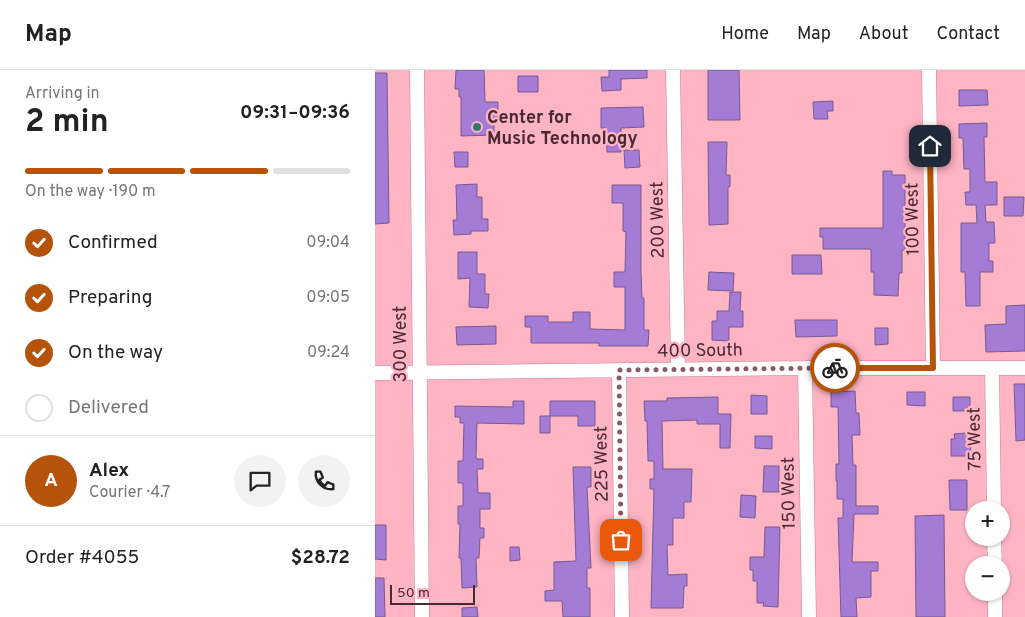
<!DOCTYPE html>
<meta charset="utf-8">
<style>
:root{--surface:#fff;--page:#f2f2f2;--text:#222;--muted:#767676;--line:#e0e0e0;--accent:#b45309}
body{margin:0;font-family:Overpass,sans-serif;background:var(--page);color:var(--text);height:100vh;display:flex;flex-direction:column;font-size:19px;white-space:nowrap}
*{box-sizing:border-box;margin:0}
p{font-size:16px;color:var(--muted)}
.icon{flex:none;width:28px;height:28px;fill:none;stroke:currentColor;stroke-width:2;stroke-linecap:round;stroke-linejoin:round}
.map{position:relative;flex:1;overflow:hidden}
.drawer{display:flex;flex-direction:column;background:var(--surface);width:375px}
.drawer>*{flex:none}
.buttons{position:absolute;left:590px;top:431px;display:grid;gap:10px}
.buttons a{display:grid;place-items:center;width:45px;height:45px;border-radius:50%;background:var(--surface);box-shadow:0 1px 4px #0004;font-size:25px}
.scale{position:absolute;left:15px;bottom:12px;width:85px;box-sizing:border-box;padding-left:5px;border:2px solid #482a31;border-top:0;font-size:14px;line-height:18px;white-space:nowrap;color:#482a31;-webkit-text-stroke:4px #ffb4c4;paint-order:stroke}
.pin{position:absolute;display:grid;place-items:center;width:42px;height:42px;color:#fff;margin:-21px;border-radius:10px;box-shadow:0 2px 8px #0006}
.courier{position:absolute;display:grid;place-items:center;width:50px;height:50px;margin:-25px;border:4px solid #b45309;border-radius:50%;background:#fff;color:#222;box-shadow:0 1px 6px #0007}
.summary em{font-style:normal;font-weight:700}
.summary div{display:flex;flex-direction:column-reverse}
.summary{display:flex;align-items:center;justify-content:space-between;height:85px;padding:0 25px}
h1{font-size:32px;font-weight:700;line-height:38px}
.bar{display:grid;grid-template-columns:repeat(4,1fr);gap:8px 5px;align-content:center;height:60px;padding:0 25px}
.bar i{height:6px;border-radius:4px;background:var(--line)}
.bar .active{background:var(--accent)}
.bar p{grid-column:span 4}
.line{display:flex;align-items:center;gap:12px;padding:0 25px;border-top:1px solid var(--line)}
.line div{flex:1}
.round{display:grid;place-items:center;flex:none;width:52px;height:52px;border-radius:26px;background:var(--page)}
ol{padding:0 25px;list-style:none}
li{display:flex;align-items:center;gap:15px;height:55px}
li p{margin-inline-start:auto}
li .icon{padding:5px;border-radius:50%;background:var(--accent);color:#fff;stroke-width:4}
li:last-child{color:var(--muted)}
li i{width:28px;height:28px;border:2px solid var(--line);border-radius:50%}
header{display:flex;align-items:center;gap:30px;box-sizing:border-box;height:70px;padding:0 25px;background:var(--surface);border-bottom:1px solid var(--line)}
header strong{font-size:24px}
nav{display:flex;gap:28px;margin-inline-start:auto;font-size:18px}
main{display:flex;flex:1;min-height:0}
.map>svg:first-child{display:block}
.building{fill:#a57cd5;stroke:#745a92}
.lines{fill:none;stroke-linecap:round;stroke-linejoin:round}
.minor-casing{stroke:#c57e8e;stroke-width:15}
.minor{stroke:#fff;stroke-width:14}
.done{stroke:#885a64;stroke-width:5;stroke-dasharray:0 9}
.route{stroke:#b45309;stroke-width:6}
.poi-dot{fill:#31786f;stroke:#ffb4c4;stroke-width:2}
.labels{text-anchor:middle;stroke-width:4.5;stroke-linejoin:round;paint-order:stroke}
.poi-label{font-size:18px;font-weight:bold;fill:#482a31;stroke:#ffb4c4;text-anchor:start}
.street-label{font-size:18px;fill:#482a31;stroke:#ffb4c4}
</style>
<header>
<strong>Map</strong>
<nav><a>Home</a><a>Map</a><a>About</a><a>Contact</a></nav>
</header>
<main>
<section class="drawer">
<div class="summary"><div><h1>2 min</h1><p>Arriving in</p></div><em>09:31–09:36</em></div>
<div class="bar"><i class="active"></i><i class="active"></i><i class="active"></i><i></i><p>On the way · 190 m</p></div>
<ol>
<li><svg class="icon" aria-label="check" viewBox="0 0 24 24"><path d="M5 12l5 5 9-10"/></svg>Confirmed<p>09:04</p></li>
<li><svg class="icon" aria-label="check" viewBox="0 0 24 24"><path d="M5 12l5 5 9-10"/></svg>Preparing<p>09:05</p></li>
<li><svg class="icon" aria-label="check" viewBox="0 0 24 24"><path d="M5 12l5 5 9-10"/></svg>On the way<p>09:24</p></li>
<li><i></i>Delivered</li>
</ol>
<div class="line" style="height:90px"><b class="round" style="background:var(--accent);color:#fff">A</b><div><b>Alex</b><p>Courier · 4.7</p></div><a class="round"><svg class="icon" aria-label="chat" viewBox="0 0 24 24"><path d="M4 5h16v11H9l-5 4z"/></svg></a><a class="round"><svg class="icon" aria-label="phone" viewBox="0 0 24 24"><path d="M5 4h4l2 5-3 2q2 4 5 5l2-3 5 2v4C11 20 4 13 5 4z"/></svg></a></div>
<div class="line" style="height:65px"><div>Order #4055</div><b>$28.72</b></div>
</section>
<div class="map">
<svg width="650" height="547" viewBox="0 0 650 547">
<rect width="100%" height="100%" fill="#ffb4c4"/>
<path class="building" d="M81,0H109L110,32H123V48L119,47V65L86,66V27H84V19H80Z
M234,0H272V8L246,9V20L227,21L226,7H234Z
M333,0H364L365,50H333Z
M0,3H12L14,153L0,154Z
M143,6H163V22H143Z
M584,20H612L613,35L584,36Z
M458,31V41H452L453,49H439L438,32Z
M268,37L269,57L246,58V82H232L231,58H226V38Z
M612,53V67H609L610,112H622V135H610L611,152H619L620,173H614V191H618V202H605V236H591L590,202H586V153H602L601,135H591L590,122H595V99H589L588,68H584V54Z
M333,72H352L351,105H355V117H353V154L334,155Z
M249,80H264L265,97L250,98Z
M79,82H93V97H80Z
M508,101H517V105H530V180H527V203H524L523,226L499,225V202H496V179H448V167H445V158H508Z
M102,114V127H107V149H113V161H96V164L79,165L78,150H82L81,115Z
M237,115H266V202L267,228H269V260H274L273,276H224V273H156V257H150V246H173V252H198V242H215V259L250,260V217H239V202H250L251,162L248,161V133H237Z
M629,127H649L648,146H629Z
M83,182H102V204H110V224H114L113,238L94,237L95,208L83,209Z
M417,185H446L447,204H417Z
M334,202L359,203L358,221L333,220Z
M355,222H366L365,241H368V257H354V271L337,270V251H342V241H354Z
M650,235V281L611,282L610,255L631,254V236Z
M420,250H462V266L421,267Z
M121,256V274L82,275L81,257Z
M500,258H513V274L500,275Z
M639,314H650V370L641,371Z
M480,321L481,343H484L485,365H477L478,395H481V436H503V444H479L477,492H503V501H496V527L481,528L482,547H466L463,448H468V429H462V411H461V394H464L463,337H456V322Z
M532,322H550V336L532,335Z
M376,325L392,326V344H376Z
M343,327V344H356L355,378H345V354H322V350L287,351L288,399H317L316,432H309V448H298V475H292L293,505L312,504V516H309L308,538H276L279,419H275V409H279V391H273L272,351H270L269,331H292V328Z
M578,327H595V341H578Z
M138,331H149V354L102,353L101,387L102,389H108V399H102L103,423H115V439H105V458H109V468H105L104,488H101L102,517L87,518L86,488H84L85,454H83V436H88V413H83V391H88L89,353H85V347H80V336L138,337Z
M175,331H220V356H203V346H175V363H165V346H175Z
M591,363V368H595L596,386H576V369H580L579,364Z
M380,366H397V379L380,378Z
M389,396H404V422H388Z
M198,397H216V417H212L216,498H212V518H215V547H188L187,531H170V521L179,520V492L201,491Z
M574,410H592V440H575Z
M366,425L381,426L380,448L365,447Z
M569,445L570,547H541L540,446Z
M0,455H11V490L0,489Z
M390,457H405L403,537L388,536L389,533H382V511H378V500H375V487H389Z
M135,477H144L145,490L135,491Z
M0,508H9L10,547H0Z
M102,537L103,547H87V538Z"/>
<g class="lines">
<defs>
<path id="minor" d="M42,0L47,547
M298,0L303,299
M554,0L558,298
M430,298L434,547
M617,298L619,440
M244,300L247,547
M0,303L430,298H650
M619,468L620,495
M620,522V547"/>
</defs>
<use href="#minor" class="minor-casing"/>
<use href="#minor" class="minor"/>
</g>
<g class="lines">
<path class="done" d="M246,470L244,300L460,298"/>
<path class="route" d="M460,298H558L555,76"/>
</g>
<circle class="poi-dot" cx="102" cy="57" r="5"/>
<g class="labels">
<g class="poi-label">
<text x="112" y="53">Center for<tspan x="112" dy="21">Music Technology</tspan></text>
</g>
<g class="street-label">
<text transform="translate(537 149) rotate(-91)" y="6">100 West</text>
<text transform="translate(282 150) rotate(-91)" y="6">200 West</text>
<text transform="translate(25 274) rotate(-90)" y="6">300 West</text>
<text transform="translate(325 280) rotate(-1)" y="6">400 South</text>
<text transform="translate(599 369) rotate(-91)" y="6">75 West</text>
<text transform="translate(226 394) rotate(-91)" y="6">225 West</text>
<text transform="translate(413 423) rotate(-91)" y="6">150 West</text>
</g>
</g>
</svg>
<div class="buttons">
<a>+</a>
<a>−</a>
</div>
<div class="scale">50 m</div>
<div class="pin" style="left:246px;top:470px;background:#ea580c"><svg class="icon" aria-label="bag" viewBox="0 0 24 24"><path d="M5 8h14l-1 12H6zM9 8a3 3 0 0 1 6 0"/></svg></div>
<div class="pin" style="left:555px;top:76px;background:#1f2937"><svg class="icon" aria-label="home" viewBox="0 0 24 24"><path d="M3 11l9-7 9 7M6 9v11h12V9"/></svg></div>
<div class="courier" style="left:460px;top:298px"><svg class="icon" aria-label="bike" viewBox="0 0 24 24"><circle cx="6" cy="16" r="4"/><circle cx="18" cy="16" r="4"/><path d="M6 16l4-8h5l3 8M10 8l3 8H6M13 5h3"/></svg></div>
</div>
</main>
